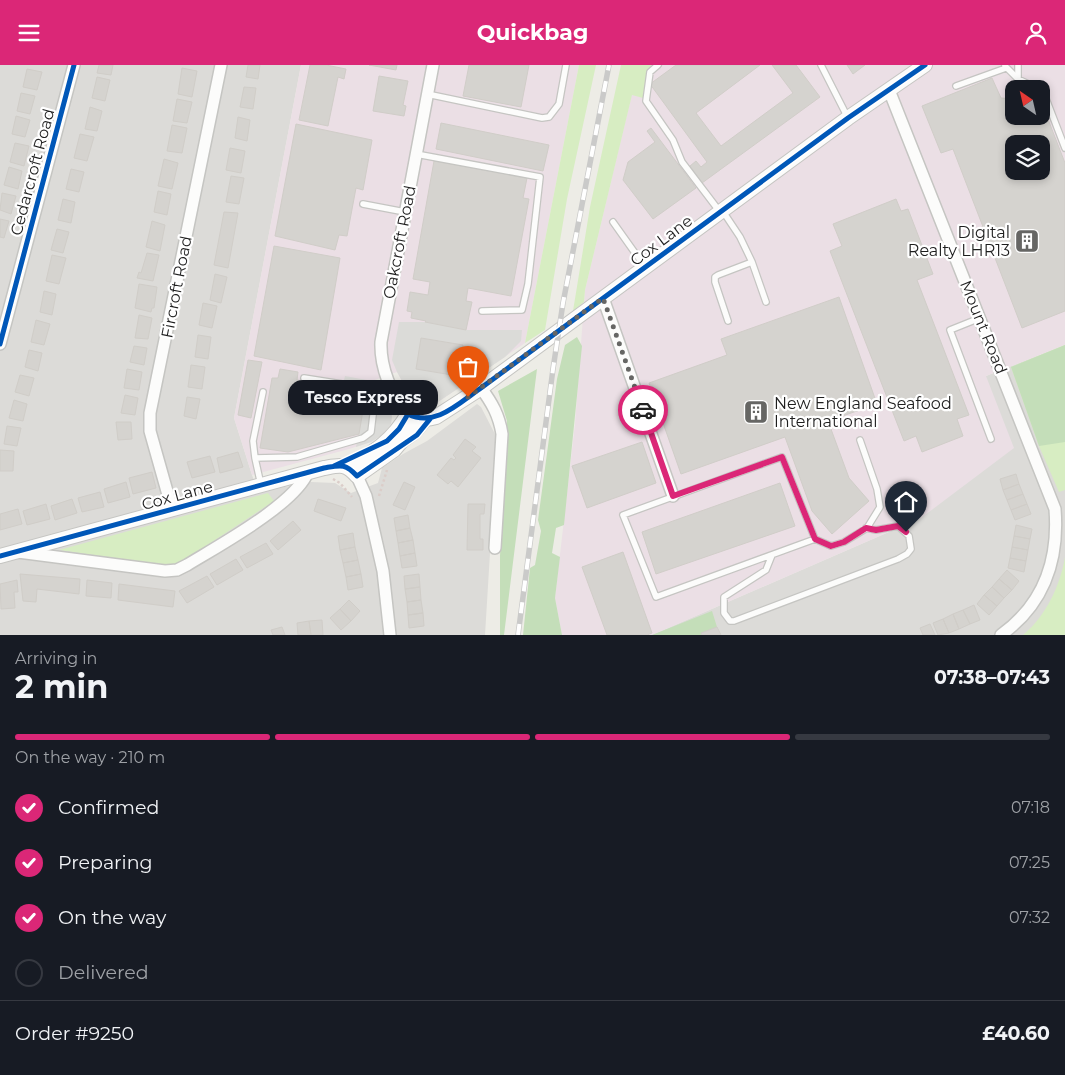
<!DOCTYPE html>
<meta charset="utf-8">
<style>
:root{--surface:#171b24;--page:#242831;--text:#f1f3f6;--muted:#9ea1a6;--line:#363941;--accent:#db2777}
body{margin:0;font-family:Montserrat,sans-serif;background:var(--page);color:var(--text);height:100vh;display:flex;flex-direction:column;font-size:19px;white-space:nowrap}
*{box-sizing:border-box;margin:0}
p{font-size:16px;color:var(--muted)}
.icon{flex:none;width:28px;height:28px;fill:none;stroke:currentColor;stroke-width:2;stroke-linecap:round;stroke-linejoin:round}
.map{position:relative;height:570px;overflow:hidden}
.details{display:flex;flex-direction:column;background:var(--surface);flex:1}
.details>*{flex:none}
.needle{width:32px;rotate:326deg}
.fabs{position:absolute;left:1005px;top:15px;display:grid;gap:10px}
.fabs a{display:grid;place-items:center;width:45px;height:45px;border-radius:10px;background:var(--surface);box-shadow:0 2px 8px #0003;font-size:25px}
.pin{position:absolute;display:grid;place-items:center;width:42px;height:42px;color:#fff;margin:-51px -21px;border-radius:50% 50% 50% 0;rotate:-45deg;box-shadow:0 0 5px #0007}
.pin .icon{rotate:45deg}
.courier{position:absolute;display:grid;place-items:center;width:50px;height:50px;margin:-25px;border:4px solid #db2777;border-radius:50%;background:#fff;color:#222;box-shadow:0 1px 6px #0007}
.bubble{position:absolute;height:35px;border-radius:15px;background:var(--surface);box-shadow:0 2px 8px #0003;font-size:16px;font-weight:700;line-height:35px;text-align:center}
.headline em{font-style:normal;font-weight:700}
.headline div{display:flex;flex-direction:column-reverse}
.headline{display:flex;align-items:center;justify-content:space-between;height:85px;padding:0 15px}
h1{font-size:32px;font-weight:700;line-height:38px}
.bar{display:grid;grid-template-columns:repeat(4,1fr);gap:8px 5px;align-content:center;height:60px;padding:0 15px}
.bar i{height:6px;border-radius:4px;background:var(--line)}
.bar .on{background:var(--accent)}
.bar p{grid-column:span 4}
.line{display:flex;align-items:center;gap:12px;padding:0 15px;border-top:1px solid var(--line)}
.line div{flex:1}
ol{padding:0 15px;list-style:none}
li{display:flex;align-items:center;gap:15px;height:55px}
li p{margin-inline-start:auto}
li .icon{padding:5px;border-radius:50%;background:var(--accent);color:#fff;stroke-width:4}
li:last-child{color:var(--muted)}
li i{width:28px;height:28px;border:2px solid var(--line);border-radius:50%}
header{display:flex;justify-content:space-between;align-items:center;height:65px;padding:0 15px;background:var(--accent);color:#fff;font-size:22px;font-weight:700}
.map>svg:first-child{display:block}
.residential{fill:#dcdbd8}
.industrial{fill:#ebdfe5;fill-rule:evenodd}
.grass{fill:#d7edc2}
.forest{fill:#c4deb9}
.parking{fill:#dbdbd8;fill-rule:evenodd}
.building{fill:#d5d3cf;stroke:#d0cdc8;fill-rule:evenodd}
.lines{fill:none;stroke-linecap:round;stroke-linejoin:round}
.service-casing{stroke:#c5c5c2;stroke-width:8}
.minor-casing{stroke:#c5c5c2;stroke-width:14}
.tertiary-casing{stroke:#c5c5c2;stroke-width:16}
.path{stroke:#dbcdc9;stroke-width:2.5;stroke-dasharray:2.5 2.5;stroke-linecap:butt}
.service{stroke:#fcfcfb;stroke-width:5.5}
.minor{stroke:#fcfcfb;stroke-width:11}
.tertiary{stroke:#fcfcfb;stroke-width:14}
.rail-casing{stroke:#cacac9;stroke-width:5.5}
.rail{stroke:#fff;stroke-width:4;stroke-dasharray:11;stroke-linecap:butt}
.cycleway-casing{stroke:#fff;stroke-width:8}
.cycleway{stroke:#0057b8;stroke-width:5}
.done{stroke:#666664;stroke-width:5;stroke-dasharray:0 9}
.route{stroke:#db2777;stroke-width:6}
.labels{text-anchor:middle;stroke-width:4.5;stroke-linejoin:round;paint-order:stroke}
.street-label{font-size:16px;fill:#1e1e1e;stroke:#fff}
.poi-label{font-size:16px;fill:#1e1e1e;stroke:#fff;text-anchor:end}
</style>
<header><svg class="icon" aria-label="menu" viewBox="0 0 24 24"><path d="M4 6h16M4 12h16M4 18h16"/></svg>Quickbag<svg class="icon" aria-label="person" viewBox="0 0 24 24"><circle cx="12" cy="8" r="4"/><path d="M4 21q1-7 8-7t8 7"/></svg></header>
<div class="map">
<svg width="1065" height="570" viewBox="0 0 1065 570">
<rect width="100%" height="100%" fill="#edece6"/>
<path class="residential" d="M0,0H301L234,353L252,410L258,427L311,417L335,418L351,428L378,418L382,403L403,389L427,376L477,339L481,342L497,373L485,570H0Z
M1065,280V570H652L921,453L986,311Z"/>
<path class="industrial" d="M301,0H579L525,278L435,339L424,341L412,334L397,307L372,316L392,351L391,359L382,370L371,377L349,384L252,410L234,353Z
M651,0H1065V280L986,311L1014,383L921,453L652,570H562L555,533L575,359L585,225L632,29L643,32ZM1014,24H1041V51H1014ZM1014,79H1041V106H1014Z"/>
<path class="grass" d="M579,0H596L567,134L545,265L525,278Z
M621,0H651L643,33L632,30L585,225L584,237L573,246L590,142Z
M1065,280V425L1059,427L1039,381L1011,302Z
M268,428L274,436L177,500L170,501L59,485Z
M1065,492V570H1023C1046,551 1060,521 1065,492Z"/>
<path class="forest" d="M577,272L582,281L564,460L556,463L552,488L560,492L555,533L562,570H523L530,503L535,500L541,466L538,455L557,314L565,280Z
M1065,280V377L1039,381L1011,302Z
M537,304L504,570H500V491L507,356L498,326Z
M712,546L717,562L702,568V570H652Z"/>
<path class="parking" d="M399,257H425L466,265H522L521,276L505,292L435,339L424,341L412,334L397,307L392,295ZM421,274L463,280L458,311L417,304Z
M345,311L372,316L392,351L391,359L382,370L371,377L356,382L366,327L342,323Z"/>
<path class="building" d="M99,0H113L111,10L97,8Z
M248,0H260L258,14L246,12Z
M310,0H326L346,4L344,14L338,12L328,61L299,55Z
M369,0H397L396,5Z
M469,0H529L521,42L463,31Z
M676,0H760L696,48L721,81L793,28L772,0H796L820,32L702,118L690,101L696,96L701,102L707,97L650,19Z
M847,0H865L853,9Z
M182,3L197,6L192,32L178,29Z
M27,4L42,7L37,25L23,22Z
M379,11L408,16L403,40L406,41L404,51L373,46Z
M97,12L110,15L105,36L92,33Z
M992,13L1001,33L1014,34V51H1041V45L1044,44L1065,98V246L1022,263L953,84L941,88L922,41ZM1014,79H1041V106H1014Z
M244,22L256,23L253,44L240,42Z
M21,28L35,31L30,49L17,46Z
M177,34L192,37L187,58L173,56Z
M90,42L102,46L97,66L85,64Z
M16,51L30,55L25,72L12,69Z
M238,52L250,55L247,76L235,73Z
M441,58L549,80L543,106L436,84Z
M296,59L372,75L363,125L356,123L347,171L339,170L335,185L275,171Z
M172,60L187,63L182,88L167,86Z
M651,63L696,123L653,154L623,115L628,97L655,77L647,66Z
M80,69L94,72L87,96L74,93Z
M15,78L29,81L24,101L10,97Z
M230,83L245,86L241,108L226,105Z
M164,94L178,98L172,124L158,121Z
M434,96L527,113L523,133L529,134L511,231L468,223L466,236L472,237L466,265L425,257L426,256L411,253L412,247L407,246L410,227L428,230L430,217L413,214Z
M9,102L22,106L18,124L4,120Z
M71,104L84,107L79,127L66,124Z
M231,111L244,113L239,139L226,137Z
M158,126L171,129L167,150L154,147Z
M2,128L16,131L11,149L0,145Z
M63,134L75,137L71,158L58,155Z
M896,134L901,146L908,144L933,209L917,215L969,350L957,354L963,371L922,387L916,371L904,376L830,186L842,181L833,159Z
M224,147L238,148L228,203L214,200Z
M0,154L9,156L4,173L0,172Z
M152,156L165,160L160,186L146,182Z
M57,164L69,167L63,188L51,185Z
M274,181L340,193L321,305L254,291Z
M147,188L159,190L153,216L137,213L139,207L141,208Z
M52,190L66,193L59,219L46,216Z
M215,209L227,212L221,238L210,235Z
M139,219L157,222L154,243H152L151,247L135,243Z
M44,226L56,229L52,250L40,247Z
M839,232L877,339L828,356L849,413L869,436L832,469L812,446L785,372L681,409L649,318L727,290L721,274Z
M203,238L217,241L212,263L199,260Z
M139,250L152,253L148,274L135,273Z
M36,255L50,259L44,280L31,277Z
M198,270L211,272L208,294L195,292Z
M421,273L463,280L458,311L416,304Z
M134,281L147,283L144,300L130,297Z
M29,285L42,288L38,306L25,302Z
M248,295L262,297L251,353L238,350Z
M191,300L205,302L202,324L188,322Z
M127,304L142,307L139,325L124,323Z
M280,304L298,307L297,315L366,327L359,369L288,387L260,383L272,313H278Z
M20,310L34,313L29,331L15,327Z
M125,330L138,333L135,350L121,348Z
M187,332L200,334L196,354L184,351Z
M14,335L27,339L23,356L9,353Z
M116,357H131L132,374L118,375Z
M7,361L21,363L17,381L4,379Z
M465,374L476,382L472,386L481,393L458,422L451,416L448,419L437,410L451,393L454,395L456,393L453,390Z
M642,377L656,418L587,443L572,401Z
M0,385L14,386L13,406H0Z
M238,387L243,402L220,408L217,393Z
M210,391L215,407L192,413L187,397Z
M152,407L156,423L133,429L129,413Z
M1016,409L1019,419L1003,425L1000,414Z
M126,417L130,432L108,438L104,424Z
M404,417L415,422L405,445L393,440Z
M780,418L795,461L656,509L642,467Z
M1019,419L1023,429L1007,435L1003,425Z
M100,427L104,442L82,447L78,433Z
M1023,429L1027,439L1011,445L1007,435Z
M72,434L77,448L55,455L51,441Z
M318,434L346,443L341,456L314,446Z
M46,439L50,454L27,460L23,446Z
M468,439H485L484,449H480V474H483V485H467Z
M1027,439L1031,449L1015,455L1011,445Z
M18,444L22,459L0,465V449Z
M408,450L410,463L396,466L394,453Z
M293,456L301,465L278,485L270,476Z
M1016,460L1032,464L1030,474L1014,471Z
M410,463L413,475L398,478L396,466Z
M353,468L355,482L340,485L338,471Z
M1014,471L1030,474L1028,485L1012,482Z
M413,475L415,488L400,491L398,478Z
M266,478L273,489L247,503L240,492Z
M355,482L358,495L343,498L340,485Z
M1012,482L1028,485L1026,496L1010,493Z
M623,487L652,568L647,570H607L582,502Z
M415,488L417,501L402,503L400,491Z
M1010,493L1026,496L1024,507L1008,503Z
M236,494L243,505L217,520L210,509Z
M358,495L361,509L346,512L343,498Z
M1007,505L1019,516L1012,525L999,514Z
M20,509L80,514L79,529L37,524L36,537L23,536Z
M361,509L363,522L348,525L346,512Z
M419,509L420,522L405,524L404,511Z
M207,511L214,522L187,538L179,526Z
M999,514L1012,525L1004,533L992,522Z
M17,515L18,527H14L15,543L1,544L0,519Z
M87,515L112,518L111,533L86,531Z
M119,519L175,526L173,542L118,535Z
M420,522L421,535L407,537L405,524Z
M992,522L1004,533L997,541L984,530Z
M984,530L997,541L989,550L977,539Z
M349,535L360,546L351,556L340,544Z
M421,535L423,548L408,550L407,537Z
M974,540L980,555L970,559L963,545Z
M340,544L351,556L341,565L330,553Z
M963,545L970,559L959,564L953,549Z
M423,548L424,561L409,563L408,550Z
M953,549L959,564L949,568L943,554Z
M943,554L949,568L938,570L933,558Z
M322,555L323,570H311L309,556Z
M309,556L311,570H298L297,558Z
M930,559L935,570H923L920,563Z
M282,562L285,570H273L271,565Z
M717,562L721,570H702L701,568Z"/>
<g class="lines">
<defs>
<path id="service" d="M658,0L650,7L646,36L673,75L682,97L720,147
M821,0L848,53
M1005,1L1018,14V0
M1018,14L1039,24
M956,21L1006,3
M1041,25L1043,26L1065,83
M427,29L542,53L549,52L559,39L566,0
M416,89L540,112L528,219L522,245L482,246
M363,139L405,147
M722,145L740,172L752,197L766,237
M613,157L645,202
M980,253L950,265L991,374
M728,256L715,217V212L718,210L752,197
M304,313L361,322L369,327L375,333
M407,377L417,370L429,356
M782,392L815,474L656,532L623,450Z
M255,393L297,392L363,373L371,367L375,333L392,323
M261,420L255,393L253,376L263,327
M815,474L831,481L844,477L867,463L880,442L877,424L860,375
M772,490L766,505L724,532V548L730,556H734L898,494L907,489L911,484L909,471L898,461L876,465L866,463"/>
<path id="minor" d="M889,25L1055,444C1059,495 1044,539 1001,570
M603,233L673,431
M0,279L74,0
M481,323C492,338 499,350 502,369L495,483
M408,349C391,330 380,302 381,277L433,0
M357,411L366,431L383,506L390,570
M172,444L150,366V348L221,0
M18,487L165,506L177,505L187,500C218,481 294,440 308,407"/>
<path id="tertiary" d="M348,403C375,386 392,376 408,349C417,354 426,355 436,352L481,323L848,53L925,0
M0,491L324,403C341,400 345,398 357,411L394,385L405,372L418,353"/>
</defs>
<use href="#service" class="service-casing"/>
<use href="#minor" class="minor-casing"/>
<use href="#tertiary" class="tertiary-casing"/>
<path class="path" d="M333,414L340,418L352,432
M379,431L387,405"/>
<use href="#service" class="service"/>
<use href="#minor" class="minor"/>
<use href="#tertiary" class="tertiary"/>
<defs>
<path id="rail" d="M518,570L553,304L563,238L609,0"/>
</defs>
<use href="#rail" class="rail-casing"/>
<use href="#rail" class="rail"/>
<defs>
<path id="cycleway" d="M0,279L74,0
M334,401L387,376L399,364L408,349C435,363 459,338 481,323L848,53L925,0
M0,491L324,403C341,400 345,398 357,411L417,370L430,354"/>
</defs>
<use href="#cycleway" class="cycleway-casing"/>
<use href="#cycleway" class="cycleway"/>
</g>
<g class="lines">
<path class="done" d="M468,332L603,233L643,345"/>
<path class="route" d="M643,345L673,431L782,392L815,474L831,481L844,477L866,463L876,465L898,461L906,467"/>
</g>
<defs>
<symbol id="building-square" viewBox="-11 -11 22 22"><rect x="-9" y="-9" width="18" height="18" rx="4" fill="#666664" stroke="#fff"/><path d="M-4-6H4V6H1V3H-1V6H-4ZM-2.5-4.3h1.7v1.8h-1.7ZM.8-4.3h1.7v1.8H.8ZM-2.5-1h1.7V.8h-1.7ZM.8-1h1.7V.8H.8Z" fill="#fff"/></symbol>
</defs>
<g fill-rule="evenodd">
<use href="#building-square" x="1013" y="162" width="28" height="28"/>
<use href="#building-square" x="742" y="333" width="28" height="28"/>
</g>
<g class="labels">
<g class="street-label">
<text transform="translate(32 107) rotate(-75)" y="6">Cedarcroft Road</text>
<text transform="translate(661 175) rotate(-37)" y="6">Cox Lane</text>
<text transform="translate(399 177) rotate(-79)" y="6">Oakcroft Road</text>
<text transform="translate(176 222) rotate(-79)" y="6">Fircroft Road</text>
<text transform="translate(984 262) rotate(68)" y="6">Mount Road</text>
<text transform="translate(177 430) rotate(-15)" y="6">Cox Lane</text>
</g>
<g class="poi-label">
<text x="1010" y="173">Digital<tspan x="1010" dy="18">Realty LHR13</tspan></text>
<text x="774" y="344" text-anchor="start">New England Seafood<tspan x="774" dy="18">International</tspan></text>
</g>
</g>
</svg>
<div class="fabs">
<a><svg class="needle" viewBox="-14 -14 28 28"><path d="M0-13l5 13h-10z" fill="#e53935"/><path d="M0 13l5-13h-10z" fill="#9ea1a6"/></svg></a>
<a><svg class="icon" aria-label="layers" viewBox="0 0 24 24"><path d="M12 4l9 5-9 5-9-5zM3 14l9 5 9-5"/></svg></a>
</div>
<div class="pin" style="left:468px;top:332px;background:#ea580c"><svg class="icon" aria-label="bag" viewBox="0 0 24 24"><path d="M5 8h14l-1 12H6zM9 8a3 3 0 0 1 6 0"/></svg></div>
<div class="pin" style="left:906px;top:467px;background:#1f2937"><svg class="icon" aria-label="home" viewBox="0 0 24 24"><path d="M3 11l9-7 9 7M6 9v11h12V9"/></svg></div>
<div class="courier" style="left:643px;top:345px"><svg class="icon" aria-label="car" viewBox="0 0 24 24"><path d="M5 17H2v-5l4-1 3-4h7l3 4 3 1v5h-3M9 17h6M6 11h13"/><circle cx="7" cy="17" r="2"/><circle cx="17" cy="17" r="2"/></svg></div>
<div class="bubble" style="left:288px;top:315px;width:150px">Tesco Express</div>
</div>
<section class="details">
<div class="headline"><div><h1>2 min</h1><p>Arriving in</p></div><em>07:38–07:43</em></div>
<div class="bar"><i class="on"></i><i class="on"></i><i class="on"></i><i></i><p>On the way · 210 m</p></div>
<ol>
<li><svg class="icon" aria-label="check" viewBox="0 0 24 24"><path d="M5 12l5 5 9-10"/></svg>Confirmed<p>07:18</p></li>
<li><svg class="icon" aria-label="check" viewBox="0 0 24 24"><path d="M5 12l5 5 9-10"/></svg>Preparing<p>07:25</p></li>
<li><svg class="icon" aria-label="check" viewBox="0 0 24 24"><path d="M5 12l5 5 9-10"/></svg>On the way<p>07:32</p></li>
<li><i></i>Delivered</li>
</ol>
<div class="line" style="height:65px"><div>Order #9250</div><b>£40.60</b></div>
</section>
